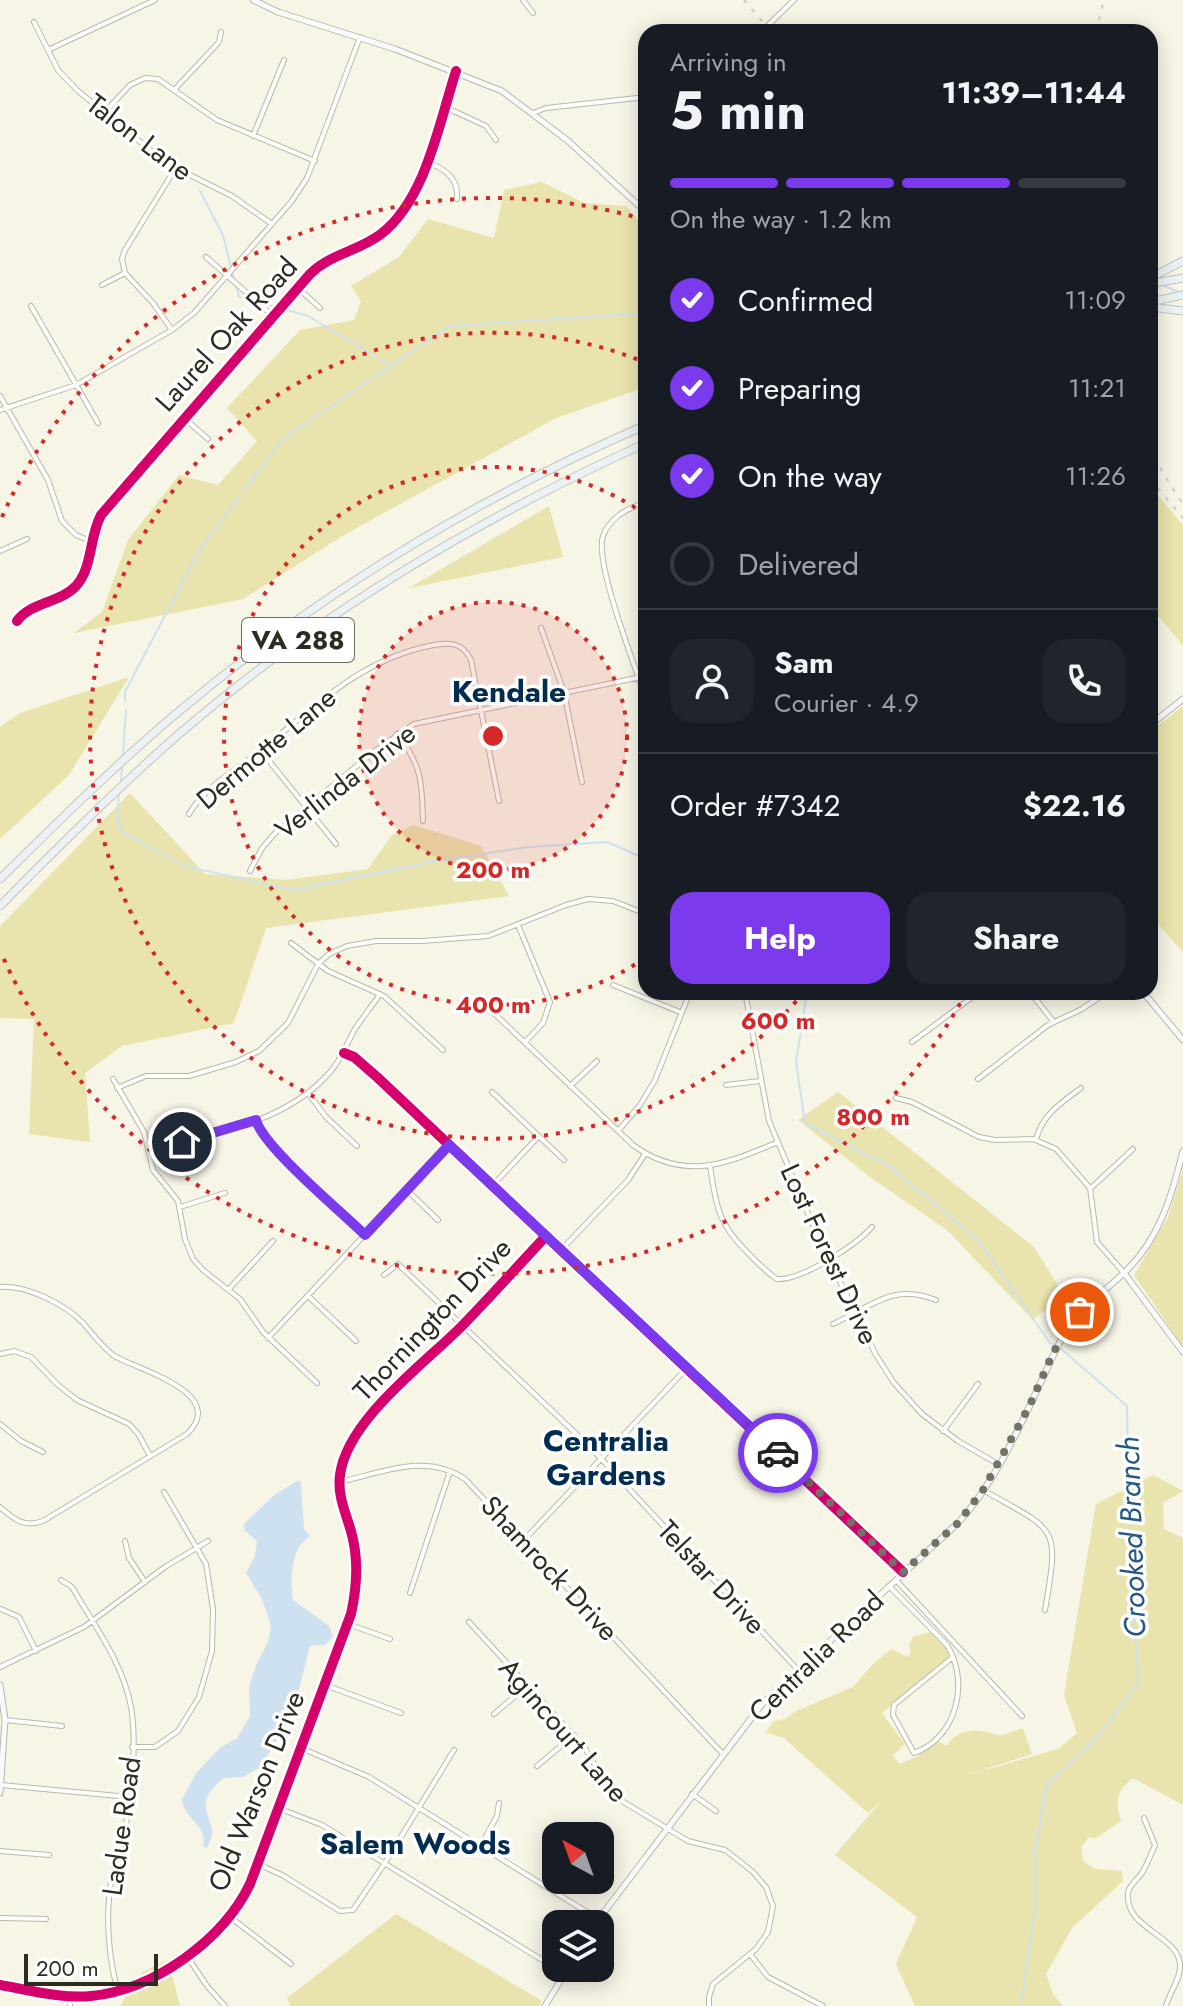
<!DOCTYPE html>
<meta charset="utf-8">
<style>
:root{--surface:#171b24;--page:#20242c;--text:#f1f3f6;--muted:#9ea1a6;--line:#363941;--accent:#7c3aed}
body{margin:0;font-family:Jost,sans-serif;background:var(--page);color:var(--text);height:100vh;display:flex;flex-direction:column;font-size:30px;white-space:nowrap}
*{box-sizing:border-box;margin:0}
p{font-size:26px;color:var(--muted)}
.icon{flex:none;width:44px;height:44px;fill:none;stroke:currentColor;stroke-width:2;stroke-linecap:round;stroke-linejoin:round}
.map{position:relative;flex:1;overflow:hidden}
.drawer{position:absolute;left:638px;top:24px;width:520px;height:976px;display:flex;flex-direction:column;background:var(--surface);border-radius:24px;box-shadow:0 4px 20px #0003}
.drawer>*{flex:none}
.needle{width:52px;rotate:319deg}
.fabs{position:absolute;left:542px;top:1822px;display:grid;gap:16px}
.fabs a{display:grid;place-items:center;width:72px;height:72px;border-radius:16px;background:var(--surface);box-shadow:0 4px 20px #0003;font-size:40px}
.scale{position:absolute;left:24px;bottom:20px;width:134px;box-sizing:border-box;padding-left:8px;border:4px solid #2d2c21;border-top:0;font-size:22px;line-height:28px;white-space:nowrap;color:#2d2c21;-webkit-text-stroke:6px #fff;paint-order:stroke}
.pin{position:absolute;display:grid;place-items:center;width:68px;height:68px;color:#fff;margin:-34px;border:4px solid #fff;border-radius:50%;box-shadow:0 2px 8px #0007}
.courier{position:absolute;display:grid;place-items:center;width:80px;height:80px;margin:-40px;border:6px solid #7c3aed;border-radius:50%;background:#fff;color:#222;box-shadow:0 2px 10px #0007}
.headline em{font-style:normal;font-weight:700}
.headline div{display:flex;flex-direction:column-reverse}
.headline{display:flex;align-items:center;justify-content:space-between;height:136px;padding:0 32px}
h1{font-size:52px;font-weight:700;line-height:60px}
.bar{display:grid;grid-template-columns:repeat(4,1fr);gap:12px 8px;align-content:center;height:96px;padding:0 32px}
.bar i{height:10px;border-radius:6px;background:var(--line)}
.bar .on{background:var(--accent)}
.bar p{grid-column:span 4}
.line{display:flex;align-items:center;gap:20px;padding:0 32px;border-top:2px solid var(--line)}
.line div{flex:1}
.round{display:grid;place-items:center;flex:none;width:84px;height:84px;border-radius:24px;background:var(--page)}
ol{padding:0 32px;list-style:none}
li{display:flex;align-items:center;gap:24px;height:88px}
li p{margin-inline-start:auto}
li .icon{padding:8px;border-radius:50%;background:var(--accent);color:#fff;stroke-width:4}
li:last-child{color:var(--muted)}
li i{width:44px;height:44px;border:4px solid var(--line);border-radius:50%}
.button{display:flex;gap:16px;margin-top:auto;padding:16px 32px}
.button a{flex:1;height:92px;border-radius:24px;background:var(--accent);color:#fff;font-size:32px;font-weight:700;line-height:92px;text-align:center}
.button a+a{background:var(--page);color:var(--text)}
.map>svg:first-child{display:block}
.green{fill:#e9e3ad}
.water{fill:#cee1f0}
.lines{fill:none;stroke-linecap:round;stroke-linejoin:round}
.stream{stroke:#cee1f0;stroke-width:2}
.street-casing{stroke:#bab8ad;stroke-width:6}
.secondary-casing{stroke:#bab8ad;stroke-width:7}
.highway-casing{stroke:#c0c4c1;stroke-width:9}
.street{stroke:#fefefb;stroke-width:4}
.secondary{stroke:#f9faf9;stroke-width:5}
.highway{stroke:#ecf1f3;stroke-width:7}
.rail{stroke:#ccccc7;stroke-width:2;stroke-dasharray:4 8;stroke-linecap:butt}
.cycleway-casing{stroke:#fff;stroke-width:15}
.cycleway{stroke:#d6006c;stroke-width:10}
.done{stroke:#747266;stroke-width:8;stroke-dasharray:0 14.4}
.route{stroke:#7c3aed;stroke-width:10}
.ring{fill:none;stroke:#d62828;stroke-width:4;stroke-dasharray:4 8}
.labels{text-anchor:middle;stroke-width:7;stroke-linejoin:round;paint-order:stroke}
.shield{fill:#fff;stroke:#6c6b64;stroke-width:2}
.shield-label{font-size:26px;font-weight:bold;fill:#2d2c21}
.street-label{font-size:28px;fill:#2d2c21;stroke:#fff}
.neighbourhood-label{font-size:30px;font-weight:bold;fill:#002d51;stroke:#fff}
.water-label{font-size:30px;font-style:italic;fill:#235785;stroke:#fff}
.centre{fill:#d62828;stroke:#fff;stroke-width:4}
.ring-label{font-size:24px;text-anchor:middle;font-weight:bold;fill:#d62828;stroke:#fff;stroke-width:7;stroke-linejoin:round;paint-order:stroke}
</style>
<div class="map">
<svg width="1183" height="2006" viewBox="0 0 1183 2006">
<rect width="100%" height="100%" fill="#f7f5e6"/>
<path class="green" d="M542,182L584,203L626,206L646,229V387L556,418L344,535L243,599L74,633L102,612L128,540L179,475L218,485L257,441L227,408L300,330L354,320L361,301L351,286L399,257L428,219L494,238L504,190Z
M1150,486L1183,525V646L1150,606Z
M549,506L563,557L409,588Z
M129,677L69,775L0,839V727L20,713Z
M1183,706V952L1150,915V732Z
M130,793L205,874L286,880L368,869L392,835L414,825L481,846L509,896L266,928L234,1023L122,1046L85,1073L90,1142L29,1134L34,1019L0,1018V926Z
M838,1092L1034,1247L1064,1295L1033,1320L947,1230L870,1177L798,1120Z
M1183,1169V1347L1134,1275L1168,1217Z
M1153,1475L1183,1491L1163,1503L1164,1529L1183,1538V1805L1133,1778C1116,1791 1115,1802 1121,1821L1096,1838L1089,1837L1081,1847L1083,1861L1095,1869L1122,1871L1123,1881L1072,1928L1046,1974L1053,1994L1063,2006H915L896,1964L917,1917L835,1855L882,1800L868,1813L784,1738L765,1732L775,1721L785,1719L796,1711L853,1687L874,1663L891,1649L908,1657L911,1652L909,1645L913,1637L931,1632L944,1646L950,1657L882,1713L905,1744L893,1755L899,1764L916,1757L937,1741L947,1746C957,1726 983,1729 1000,1736L1023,1728L1032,1754L964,1776L1058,1749L1077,1733L1064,1695L1096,1504Z
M396,1914L542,2001L540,2006H290L287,1998Z
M168,1960L180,2006H120L142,1972Z"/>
<path class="water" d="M297,1481H300L301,1484L304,1529L310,1536C291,1548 290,1576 293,1600L329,1626L333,1637L325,1645L310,1646L295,1705L266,1759L261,1767L243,1777L224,1778C197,1800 206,1806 213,1833L207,1848L203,1846C208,1824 184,1820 182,1799L197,1772L221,1747L237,1738L250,1716L249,1686L257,1663L268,1642L271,1626L262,1599L246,1573L255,1556L257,1541L245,1531L243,1525L273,1496Z"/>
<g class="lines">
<path class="stream" d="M200,191L223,235L234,279
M236,285L239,297L252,300
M1164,286L1179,292
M262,303L276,307
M284,309L308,316L389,364
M243,491L284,438L450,326L646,313
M125,701V692L198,552L239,497
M123,755L126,710
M121,781L122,768
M119,794L117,818L121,831L184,866L294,890L431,862L528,847L607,842L646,859
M807,992L796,1062L805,1123L891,1167L979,1241L1050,1343L1055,1345
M1021,2006L1035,1908V1852L1047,1785L1098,1736L1139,1682L1130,1575L1127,1406L1060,1348"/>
<defs>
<path id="street" d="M523,0L533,13
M34,22L58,70L78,91L166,163L232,196L272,224
M761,32L794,0
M48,50L155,0
M175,89L219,42L221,32
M445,107L486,126L496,140
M104,113L130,85L145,78L158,79L217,120L315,161
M533,113L546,108L646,97
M253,136L284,60
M426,162C445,168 459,179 457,199
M206,257L273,316
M102,285L125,273
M298,288L320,308
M31,306L98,423
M172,330L153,303L125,273L122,259L125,250L175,169
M0,396L48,480L62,521L76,535L90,541
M0,410L76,385L172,330L194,313L292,201L307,178L360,37
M184,418L208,439
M646,502C628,508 610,517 603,536C594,563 636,668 646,699
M0,551L27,539
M17,621C31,602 60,603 76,586C93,567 89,537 101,515L310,274C332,253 358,252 380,235C425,200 439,125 455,73
M541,628L564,692L582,782
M397,734C422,765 422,783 423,821
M261,751L336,844
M189,814C204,787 239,768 263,749C315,706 361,660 429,646C448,642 462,641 471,660L499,801
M250,871L262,848L277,831L375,751L414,724L646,676
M518,925L550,1002L543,1023L525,1042
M291,943L328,971L384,996L443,1050
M613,985L680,1012
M745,992L769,1121L818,1237L876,1355L894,1383L922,1414L958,1441L998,1464
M1030,992L1053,1021
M481,1001L633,1145C684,1182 726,1164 778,1142
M912,1042L979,992
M344,1053L354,1057L377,1077L903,1572
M113,1079L144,1132L153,1170L178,1201L185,1239L193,1259L204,1271L240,1299L263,1332L317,1383
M978,1079L1048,1025L1082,1009L1107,992
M726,1085L760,1081
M570,1086L597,1061
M117,1088L146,1076H189L236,1062L259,1051L288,1023L318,964L329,954L347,946L376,941H422L488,936L566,905L588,899L613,901L646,914
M492,1092L564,1160
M308,1093L326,1117L357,1146
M896,1098L912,1102L979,1137L995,1140L1033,1139L1056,1149L1090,1188L1097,1242L1124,1273
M256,1120C263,1147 341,1212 365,1235
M618,1131L640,1105L655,1080L690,992
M1036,1139C1043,1114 1061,1103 1081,1088
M149,1153C211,1133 286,1124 331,1071C342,1058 347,1043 355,1029C363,1017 372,1006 380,994
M710,1166C716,1206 718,1224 748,1253C757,1262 766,1272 777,1279C801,1281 856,1245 872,1227
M492,1186L539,1136
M1091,1188L1133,1149
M407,1190L438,1220
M180,1207L225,1193
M561,1250L628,1180L645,1154
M384,1275L398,1264L591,1448L798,1670
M0,1287C25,1284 66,1305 83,1323C93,1334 101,1346 113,1355C134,1369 230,1392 187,1434L43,1521C23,1528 14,1519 0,1507
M229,1289L273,1241
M308,1296L356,1341
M833,1324C873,1306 892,1283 936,1300
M268,1338L449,1145
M0,1354L14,1351L31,1357L58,1385L77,1400L129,1424L139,1435L150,1456
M0,1424L21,1441L43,1452
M943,1431L978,1384
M339,1482C382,1473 425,1452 465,1479L723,1754
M983,1490C1057,1532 1060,1524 1045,1610
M524,1540L687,1368
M125,1541L129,1558L145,1582
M61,1580L72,1587C94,1625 123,1663 131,1707C137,1742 132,1795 125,1829C122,1843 116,1856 113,1870C105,1911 107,1952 118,1992
M896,1580L1022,1716
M889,1586L947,1645C970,1682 957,1738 914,1753L893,1715L894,1705L953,1657
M410,1593L450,1471
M1,1609L19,1617L36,1651
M469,1622L585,1748L604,1781L622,1801L688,1841L725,1850L752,1871L766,1887L773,1906L768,1932L756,1949L713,1984L709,1997V2006
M348,1624L390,1639
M0,1667L84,1627L165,1567L208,1541
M325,1685L401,1713
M494,1714L528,1685
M5,1720L62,1726
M132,1747H155L178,1731L199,1697L212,1651L213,1609L206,1564L164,1492
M301,1748L369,1777L598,1919
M537,1766L574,1735
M1,1785L129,1797
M692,1794L716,1811
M278,1808L322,1825L565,1974
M1144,1818L1155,1845C1151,1854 1147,1865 1142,1873C1138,1879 1129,1885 1128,1893C1124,1929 1179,1935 1180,1965C1181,1979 1169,1993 1166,2006
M480,1847L497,1816L499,1803
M0,1851L49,1855
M258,1864L282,1875L340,1911L353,1910L385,1863L454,1750
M230,1917L291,1964
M0,1918L46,1919
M750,1954L768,1977L823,2006
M187,1956L207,1986L225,2006
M0,1985C29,1990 62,1999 91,1996C154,1990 223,1940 250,1884L351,1614C357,1587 359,1562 352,1535C347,1515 337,1497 340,1475C347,1420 424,1364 462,1326C491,1296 518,1266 546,1236
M70,2006V1996"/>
<path id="secondary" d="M253,0L278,12L395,49L502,91L567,140L646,212
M1150,725L1183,699
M1143,992L1183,1040
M1124,1273L1183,1352
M0,1685L5,1720L0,1793
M595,1924L762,1704L958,1523C993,1485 1017,1433 1039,1386C1048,1368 1055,1349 1066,1331C1081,1306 1106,1291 1126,1271C1160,1238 1172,1195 1183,1151
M545,2006L568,1968"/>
<path id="highway" d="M1150,278L1183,261
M1150,284L1183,278
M1150,302L1183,295
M1150,307L1183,311
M0,879C58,822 115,765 177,713C318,594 477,498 646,425
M0,906C58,847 117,788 179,734C319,613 478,519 646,443"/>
</defs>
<use href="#street" class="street-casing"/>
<use href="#secondary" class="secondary-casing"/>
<use href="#highway" class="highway-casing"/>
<use href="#street" class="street"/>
<use href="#secondary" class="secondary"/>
<use href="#highway" class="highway"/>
<path class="rail" d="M744,0L771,32
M1096,32L1104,0
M1150,446L1163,473L1183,504
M1150,479L1183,518"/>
<defs>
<path id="cycleway" d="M17,621C31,602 60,603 76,586C93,567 89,537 101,515L310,274C332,253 359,251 381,234C426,199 439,123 456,71
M344,1053L354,1057L377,1077L903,1572
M0,1985C29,1990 62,1999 91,1996C154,1990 223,1940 250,1884L351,1614C357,1587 359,1562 352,1535C347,1515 337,1497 340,1475C347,1420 424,1364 462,1326C491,1296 518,1266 546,1236"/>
</defs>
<use href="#cycleway" class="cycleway-casing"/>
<use href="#cycleway" class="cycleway"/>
</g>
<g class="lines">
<path class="done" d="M778,1453L903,1572L958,1523L983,1490L1029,1407L1054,1351L1080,1312"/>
<path class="route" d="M182,1142L256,1120C263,1147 342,1212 365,1235L449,1145L778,1453"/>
</g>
<circle cx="493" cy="736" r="134" fill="#d62828" fill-opacity=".12"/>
<g class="ring">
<circle cx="493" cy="736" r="134"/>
<path d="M645 958A269 269 0 1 1 645 514"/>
<path d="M804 992A403 403 0 1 1 644 362"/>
<path d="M966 993A538 538 0 0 1 2 955M2 517A538 538 0 0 1 646 220"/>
</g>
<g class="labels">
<rect class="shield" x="242" y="618" width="112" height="44" rx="6"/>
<g class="shield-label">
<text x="298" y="649">VA 288</text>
</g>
<g class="street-label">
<text transform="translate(140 137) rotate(37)" y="10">Talon Lane</text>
<text transform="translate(226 334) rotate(-48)" y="10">Laurel Oak Road</text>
<text transform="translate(266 748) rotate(-40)" y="10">Dermotte Lane</text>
<text transform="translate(345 781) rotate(-38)" y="10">Verlinda Drive</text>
<text transform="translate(830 1254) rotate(65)" y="10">Lost Forest Drive</text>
<text transform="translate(432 1319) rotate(-46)" y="10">Thornington Drive</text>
<text transform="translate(550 1568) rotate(47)" y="10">Shamrock Drive</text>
<text transform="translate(712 1577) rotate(47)" y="10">Telstar Drive</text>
<text transform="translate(816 1656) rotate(-44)" y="10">Centralia Road</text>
<text transform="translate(564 1730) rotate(49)" y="10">Agincourt Lane</text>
<text transform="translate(256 1791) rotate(-68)" y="10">Old Warson Drive</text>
<text transform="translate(121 1826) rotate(-82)" y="10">Ladue Road</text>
</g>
<g class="neighbourhood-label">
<text x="509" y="702">Kendale</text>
<text x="606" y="1451">Centralia<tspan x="606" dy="34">Gardens</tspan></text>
<text x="415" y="1854">Salem Woods</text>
</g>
<g class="water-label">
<text transform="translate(1132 1537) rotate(-92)" y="10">Crooked Branch</text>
</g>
</g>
<circle cx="493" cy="736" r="12" class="centre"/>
<g class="ring-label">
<text x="493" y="878">200 m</text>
<text x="493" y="1013">400 m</text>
<text x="778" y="1029">600 m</text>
<text x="873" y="1125">800 m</text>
</g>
</svg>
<div class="fabs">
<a><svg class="needle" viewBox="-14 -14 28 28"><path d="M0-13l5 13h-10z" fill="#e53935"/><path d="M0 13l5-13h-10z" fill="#9ea1a6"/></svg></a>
<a><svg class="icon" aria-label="layers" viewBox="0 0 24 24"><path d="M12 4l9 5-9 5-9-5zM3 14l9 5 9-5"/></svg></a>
</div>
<div class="scale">200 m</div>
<div class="pin" style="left:1080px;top:1312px;background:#ea580c"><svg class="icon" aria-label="bag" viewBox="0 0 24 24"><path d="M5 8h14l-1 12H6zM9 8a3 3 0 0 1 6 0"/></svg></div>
<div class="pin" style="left:182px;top:1142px;background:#1f2937"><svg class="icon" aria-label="home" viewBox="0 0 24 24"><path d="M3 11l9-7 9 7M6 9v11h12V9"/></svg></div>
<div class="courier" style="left:778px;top:1453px"><svg class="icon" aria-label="car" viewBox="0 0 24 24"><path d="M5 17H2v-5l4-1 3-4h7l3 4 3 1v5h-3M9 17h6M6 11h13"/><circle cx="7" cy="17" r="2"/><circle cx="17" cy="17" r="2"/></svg></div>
<section class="drawer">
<div class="headline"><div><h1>5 min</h1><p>Arriving in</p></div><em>11:39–11:44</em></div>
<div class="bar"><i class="on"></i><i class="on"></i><i class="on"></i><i></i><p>On the way · 1.2 km</p></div>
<ol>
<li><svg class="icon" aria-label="check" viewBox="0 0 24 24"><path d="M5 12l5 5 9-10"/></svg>Confirmed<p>11:09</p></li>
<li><svg class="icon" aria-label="check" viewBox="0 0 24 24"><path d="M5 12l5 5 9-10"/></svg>Preparing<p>11:21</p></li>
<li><svg class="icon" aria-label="check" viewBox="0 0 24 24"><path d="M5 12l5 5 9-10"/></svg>On the way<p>11:26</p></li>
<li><i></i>Delivered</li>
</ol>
<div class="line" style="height:144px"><a class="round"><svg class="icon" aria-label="person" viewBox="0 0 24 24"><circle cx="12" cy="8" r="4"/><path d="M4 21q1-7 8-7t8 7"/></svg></a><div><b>Sam</b><p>Courier · 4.9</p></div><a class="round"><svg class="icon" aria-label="phone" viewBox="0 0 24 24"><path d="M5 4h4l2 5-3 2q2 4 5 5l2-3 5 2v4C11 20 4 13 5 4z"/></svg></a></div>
<div class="line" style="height:104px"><div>Order #7342</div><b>$22.16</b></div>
<div class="button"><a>Help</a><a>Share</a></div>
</section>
</div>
